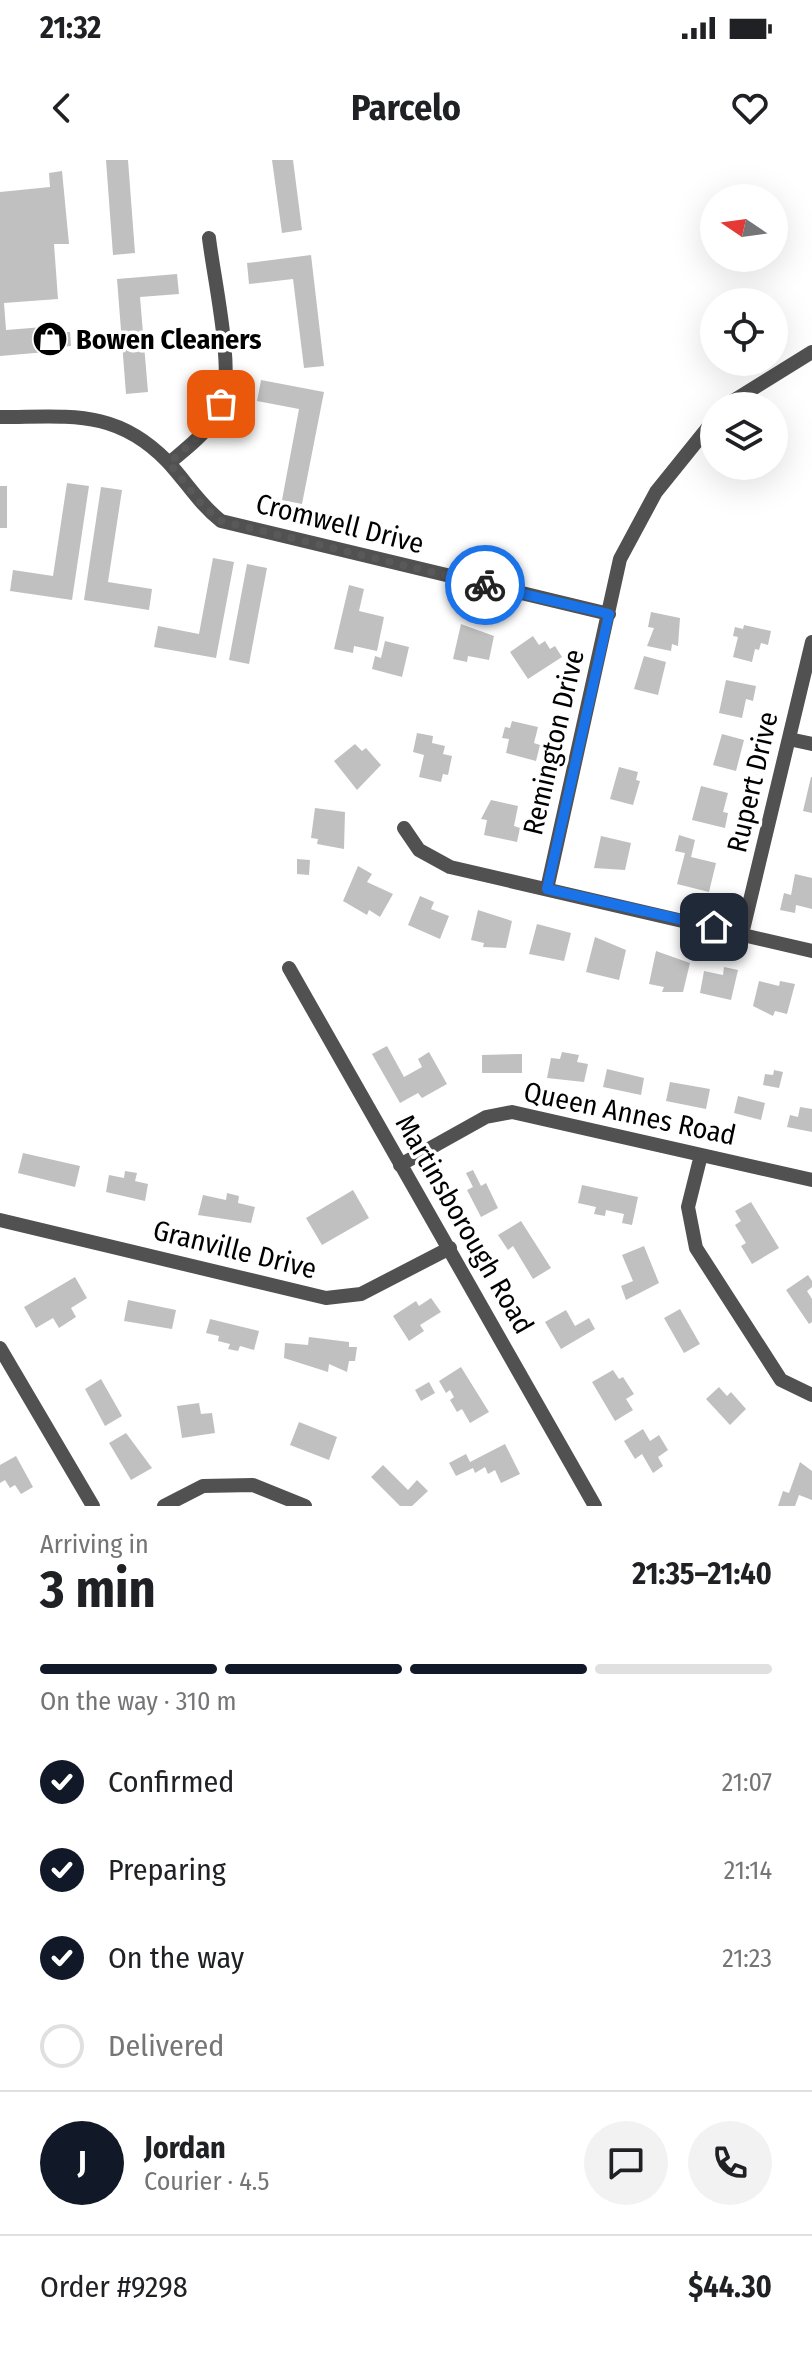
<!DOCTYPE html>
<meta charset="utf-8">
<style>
:root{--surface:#fff;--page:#f2f2f2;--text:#202124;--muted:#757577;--line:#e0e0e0;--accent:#111827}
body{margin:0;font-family:"Fira Sans Condensed",sans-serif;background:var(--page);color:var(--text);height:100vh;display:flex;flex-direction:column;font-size:30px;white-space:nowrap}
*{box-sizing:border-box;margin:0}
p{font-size:26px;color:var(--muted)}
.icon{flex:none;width:44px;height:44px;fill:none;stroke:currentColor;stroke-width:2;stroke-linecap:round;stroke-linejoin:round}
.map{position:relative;height:1346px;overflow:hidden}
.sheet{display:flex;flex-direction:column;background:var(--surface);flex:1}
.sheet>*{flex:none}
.needle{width:52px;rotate:283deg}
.fabs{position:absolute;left:700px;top:24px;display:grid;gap:16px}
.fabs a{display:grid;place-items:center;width:88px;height:88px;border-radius:50%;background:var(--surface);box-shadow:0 8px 32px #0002;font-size:40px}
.pin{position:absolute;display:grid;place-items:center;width:68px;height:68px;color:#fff;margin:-34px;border-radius:16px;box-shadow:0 4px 12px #0006}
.courier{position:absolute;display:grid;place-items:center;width:80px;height:80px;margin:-40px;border:6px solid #1a73e8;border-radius:50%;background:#fff;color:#222;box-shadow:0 2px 10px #0007}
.head em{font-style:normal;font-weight:700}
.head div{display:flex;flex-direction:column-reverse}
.head{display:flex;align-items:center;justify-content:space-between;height:136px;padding:0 40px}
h1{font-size:52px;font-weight:700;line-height:60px}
.bar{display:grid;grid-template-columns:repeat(4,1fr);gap:12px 8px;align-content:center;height:96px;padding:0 40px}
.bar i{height:10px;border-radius:6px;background:var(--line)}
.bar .selected{background:var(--accent)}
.bar p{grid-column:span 4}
.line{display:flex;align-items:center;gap:20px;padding:0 40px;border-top:2px solid var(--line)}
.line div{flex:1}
.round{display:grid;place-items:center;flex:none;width:84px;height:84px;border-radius:42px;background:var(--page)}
ol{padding:0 40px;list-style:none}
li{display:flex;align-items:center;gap:24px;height:88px}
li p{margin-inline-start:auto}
li .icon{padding:8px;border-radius:50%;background:var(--accent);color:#fff;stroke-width:4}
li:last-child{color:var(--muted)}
li i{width:44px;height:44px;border:4px solid var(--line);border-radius:50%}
.status{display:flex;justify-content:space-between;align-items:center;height:56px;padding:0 40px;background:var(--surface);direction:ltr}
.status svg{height:22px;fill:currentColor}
header{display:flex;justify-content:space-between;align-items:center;height:104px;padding:0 40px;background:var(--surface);font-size:36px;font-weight:700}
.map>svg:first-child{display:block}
.building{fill:#c0c0c0}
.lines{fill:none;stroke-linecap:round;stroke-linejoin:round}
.minor{stroke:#515151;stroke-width:14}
.done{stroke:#595959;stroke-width:8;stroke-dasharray:0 14.4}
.route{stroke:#1a73e8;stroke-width:10}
.labels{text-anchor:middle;stroke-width:7;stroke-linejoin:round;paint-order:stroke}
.poi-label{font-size:28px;font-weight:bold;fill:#000;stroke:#fff;text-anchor:start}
.street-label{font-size:28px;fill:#000;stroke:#fff}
</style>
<div class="status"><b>21:32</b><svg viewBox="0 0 49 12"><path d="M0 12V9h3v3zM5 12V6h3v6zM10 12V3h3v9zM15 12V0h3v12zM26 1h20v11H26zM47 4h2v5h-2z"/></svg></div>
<header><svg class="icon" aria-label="back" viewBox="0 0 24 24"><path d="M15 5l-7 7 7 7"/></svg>Parcelo<svg class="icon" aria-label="heart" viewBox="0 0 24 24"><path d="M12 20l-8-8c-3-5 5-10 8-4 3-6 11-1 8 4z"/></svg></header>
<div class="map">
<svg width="812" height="1346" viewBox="0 0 812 1346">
<rect width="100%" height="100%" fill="#fff"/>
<path class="building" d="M106,0H128L135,93L113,95Z
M272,0H293L302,70L282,73Z
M62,11L69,84H54L58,139L4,143L6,170L56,166L57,173L70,172L71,186L58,187V191L0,196V32L50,27L49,13Z
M311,95L324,206L304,208L293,119L249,124L247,103Z
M177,114L179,134L140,137L148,232L126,234L117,119Z
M261,220L324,232L302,344L282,340L299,249L257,241Z
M67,323L89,326L72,440L10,431L13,410L53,416Z
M0,326H7V368H0Z
M101,327L122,330L108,422L152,429L149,450L84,440Z
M213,398L234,402L216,498L154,487L158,466L199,474Z
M247,404L267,408L249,504L229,500Z
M349,425L364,429L359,451L384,457L377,491L354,486L353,493L334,489Z
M651,452L680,458L678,486L672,484L671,491L647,486L654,468L648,467Z
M461,464L494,476L489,500L468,496L467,502L453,499Z
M744,465L771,471L768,485L761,483L759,490L755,489L752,502L733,497L738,477L733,476L735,467L743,469Z
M533,476L539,485L545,481L550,489L555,486L562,497L528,519L510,492Z
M385,481L409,487L402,517L372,509L375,496L381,498Z
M644,496L666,502L658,535L634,529Z
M726,520L756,526L753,541L746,539L742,558L719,553Z
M512,561L538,567L534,583L540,585L536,601L506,593L509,579L502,578L505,567L510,568Z
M417,573L433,576L432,583L445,586L443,594L452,596L448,615L443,614L441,622L419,617L424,595L413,592Z
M722,574L744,580L736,611L713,605Z
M355,584L362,591L366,588L381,605L357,630L334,601Z
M619,607L638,612L636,620L640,621L633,645L610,639Z
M811,617H812V653L803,651Z
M701,626L728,633L723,652L728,653L725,668L692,660Z
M491,640L518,646L514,666L520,668L517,682L484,675L487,660L481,659Z
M315,648L345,652L344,689L317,684L318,679L311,678Z
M679,675L695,680L691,697L716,703L709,732L677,724L685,693L675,691Z
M601,676L631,683L625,710L594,708Z
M297,699L310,700L309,715L297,714Z
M358,706L372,714L367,722L393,734L380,757L369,750L367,755L343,741Z
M795,714L812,718V749L796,745L795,753L780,750L784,733L791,735Z
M420,736L434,742L431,749L449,756L440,779L408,765Z
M478,750L512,761L506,788L483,787L484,783L471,780Z
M537,764L571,773L564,801L529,794Z
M595,777L626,790L619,820L586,812Z
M656,791L690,803L683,832H662L664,827L649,824Z
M724,807L738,810L731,840L700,833L704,811L723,815Z
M759,821L779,826L780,821L795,824L787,854L775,851L773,856L753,846Z
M387,886L404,917L422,907L418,899L429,892L447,924L422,938L418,933L400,943L372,894Z
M562,892L579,895L577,902L588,904L584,922L547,918L551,898L560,899Z
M522,894V913H482V895Z
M607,909L644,918L641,935L603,927Z
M774,910L783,912L779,928L763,925L765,914L773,915Z
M670,922L710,929L706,949L666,941Z
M738,936L765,943L761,960L734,953Z
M800,947L812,949V972L787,967L790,955L798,957Z
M23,993L80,1006L75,1027L18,1013Z
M473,1010L481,1026L486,1023L498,1048L481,1057L467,1030L473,1027L466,1013Z
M125,1011L137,1013L135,1021L148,1024L145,1041L106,1032L109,1015L124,1018Z
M582,1025L638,1037L632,1065L622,1063L624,1054L606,1050L605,1056L594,1054L596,1047L578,1043Z
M353,1030L369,1058L322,1085L306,1058Z
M227,1033L239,1036L238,1043L255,1047L251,1063L198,1055L203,1035L226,1040Z
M751,1042L779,1088L752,1104L741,1086L746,1083L735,1065L741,1061L735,1051Z
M521,1061L551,1108L533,1119L513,1086L508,1090L498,1075Z
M644,1086L659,1123L626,1140L621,1126L633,1121L622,1095Z
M808,1115L812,1121V1127L807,1131L812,1139V1162L809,1164L786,1130Z
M75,1117L87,1138L71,1148L76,1157L59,1168L53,1158L36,1168L24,1147Z
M431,1138L441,1152L420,1165L424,1171L409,1181L393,1156L416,1141L419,1146Z
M128,1140L176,1150L172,1169L124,1161Z
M680,1149L700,1184L684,1193L664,1158Z
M566,1150L575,1166L589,1158L595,1169L561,1189L545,1162Z
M210,1159L259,1171L254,1190L240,1186L238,1191L228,1189L230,1184L218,1181L219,1176L206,1173Z
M309,1177L349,1182V1187H357L355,1201H349L347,1212L329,1204L328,1212L284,1198L285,1183L308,1185Z
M461,1207L489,1252L470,1263L462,1249L457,1252L450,1240L454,1237L450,1230L446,1233L439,1221Z
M613,1210L619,1219L623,1217L634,1234L626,1239L633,1250L615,1261L592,1222Z
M101,1219L122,1256L105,1266L85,1229Z
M429,1222L435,1233L421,1241L415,1230Z
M719,1227L727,1236L731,1232L746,1249L730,1265L706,1239Z
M199,1243L201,1254L212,1253L215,1273L182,1278L177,1246Z
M299,1262L337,1277L329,1300L290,1285Z
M643,1269L650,1281L659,1275L668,1290L658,1297L663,1306L653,1313L642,1294L635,1299L624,1281Z
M126,1273L152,1308L131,1320L109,1283Z
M505,1284L520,1314L501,1323L495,1310L488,1314L485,1307L475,1313L473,1308L456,1316L449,1303L466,1294L470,1302Z
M16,1296L33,1327L21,1334L15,1325L10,1328L5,1320L0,1323V1305Z
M800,1302L812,1311V1340L799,1335L795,1346H778L783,1331L789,1333Z
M383,1305L408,1330L417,1320L428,1331L412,1346H400L371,1317Z"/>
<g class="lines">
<path class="minor" d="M725,246L812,192
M0,257C69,257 115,248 167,301C186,321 199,344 221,361L609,454
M169,303C188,287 213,269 222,244C234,207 214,120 209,78
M789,579L812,584
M404,668L419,690L450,707L812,791
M547,729L620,399L656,332L714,260
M742,774L812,482
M289,808L595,1346
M701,995L688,1047L696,1088L781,1220L812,1235
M400,1005L486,957L512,952L812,1020
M0,1060L326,1138L361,1134L450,1088
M0,1188L93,1346
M164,1346L203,1326L253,1325L305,1346"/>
</g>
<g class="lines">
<path class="done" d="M221,244L208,268L169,303L203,346L221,361L485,425"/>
<path class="route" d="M485,425L609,454L547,729L714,767"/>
</g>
<defs>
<symbol id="shop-disc" viewBox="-11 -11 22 22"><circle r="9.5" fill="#000" stroke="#fff"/><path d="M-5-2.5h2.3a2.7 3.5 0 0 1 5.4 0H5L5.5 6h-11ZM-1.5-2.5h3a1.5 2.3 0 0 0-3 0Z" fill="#fff"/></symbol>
</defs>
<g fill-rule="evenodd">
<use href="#shop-disc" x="30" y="159" width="40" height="40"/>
</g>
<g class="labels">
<g class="poi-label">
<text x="76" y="189">Bowen Cleaners</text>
</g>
<g class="street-label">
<text transform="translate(340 363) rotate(14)" y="10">Cromwell Drive</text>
<text transform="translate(553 582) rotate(-77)" y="10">Remington Drive</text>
<text transform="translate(752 622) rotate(-77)" y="10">Rupert Drive</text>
<text transform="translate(630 953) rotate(12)" y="10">Queen Annes Road</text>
<text transform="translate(465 1064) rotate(60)" y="10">Martinsborough Road</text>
<text transform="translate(235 1089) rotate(14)" y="10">Granville Drive</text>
</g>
</g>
</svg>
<div class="fabs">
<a><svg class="needle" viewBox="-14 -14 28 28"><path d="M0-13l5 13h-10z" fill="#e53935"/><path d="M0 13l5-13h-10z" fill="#757577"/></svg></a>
<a><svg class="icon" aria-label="locate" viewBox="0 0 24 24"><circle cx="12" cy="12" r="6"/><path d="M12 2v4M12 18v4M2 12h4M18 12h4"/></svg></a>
<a><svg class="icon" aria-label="layers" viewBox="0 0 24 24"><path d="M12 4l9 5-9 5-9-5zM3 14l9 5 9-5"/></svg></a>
</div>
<div class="pin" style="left:221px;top:244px;background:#ea580c"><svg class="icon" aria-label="bag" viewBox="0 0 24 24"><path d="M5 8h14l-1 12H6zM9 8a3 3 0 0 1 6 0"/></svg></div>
<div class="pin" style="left:714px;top:767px;background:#1f2937"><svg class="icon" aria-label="home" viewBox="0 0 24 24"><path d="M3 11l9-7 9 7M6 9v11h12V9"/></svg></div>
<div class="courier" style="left:485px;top:425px"><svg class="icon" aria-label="bike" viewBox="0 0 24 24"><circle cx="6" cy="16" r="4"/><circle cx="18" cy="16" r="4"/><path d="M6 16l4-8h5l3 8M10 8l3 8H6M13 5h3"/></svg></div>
</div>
<section class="sheet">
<div class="head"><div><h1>3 min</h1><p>Arriving in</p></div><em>21:35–21:40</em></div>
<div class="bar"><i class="selected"></i><i class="selected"></i><i class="selected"></i><i></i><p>On the way · 310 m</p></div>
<ol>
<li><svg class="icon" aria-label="check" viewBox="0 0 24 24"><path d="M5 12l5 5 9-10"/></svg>Confirmed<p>21:07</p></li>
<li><svg class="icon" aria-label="check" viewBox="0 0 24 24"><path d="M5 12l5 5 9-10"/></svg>Preparing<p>21:14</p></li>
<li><svg class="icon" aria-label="check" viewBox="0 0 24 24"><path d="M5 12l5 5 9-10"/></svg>On the way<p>21:23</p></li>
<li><i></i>Delivered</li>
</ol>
<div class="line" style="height:144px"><b class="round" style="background:var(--accent);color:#fff">J</b><div><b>Jordan</b><p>Courier · 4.5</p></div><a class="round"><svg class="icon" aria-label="chat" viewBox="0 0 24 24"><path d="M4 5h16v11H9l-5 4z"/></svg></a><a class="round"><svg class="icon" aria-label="phone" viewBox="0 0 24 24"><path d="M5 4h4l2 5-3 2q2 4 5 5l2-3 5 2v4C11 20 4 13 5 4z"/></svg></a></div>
<div class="line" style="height:104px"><div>Order #9298</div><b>$44.30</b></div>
</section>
